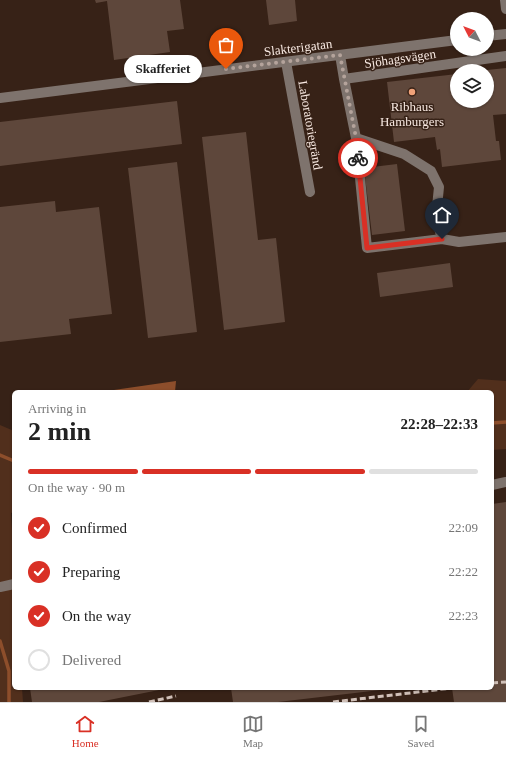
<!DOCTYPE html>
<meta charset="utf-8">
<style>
:root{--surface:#fff;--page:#f2f2f2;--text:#222;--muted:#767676;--line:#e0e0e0;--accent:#d93025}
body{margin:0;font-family:Georgia,serif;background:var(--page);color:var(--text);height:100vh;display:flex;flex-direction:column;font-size:15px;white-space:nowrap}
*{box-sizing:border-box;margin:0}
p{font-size:13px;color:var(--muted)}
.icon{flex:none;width:22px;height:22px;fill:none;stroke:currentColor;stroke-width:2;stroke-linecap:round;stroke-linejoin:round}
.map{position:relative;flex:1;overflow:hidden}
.drawer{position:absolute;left:12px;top:390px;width:482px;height:300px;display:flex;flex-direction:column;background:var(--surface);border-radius:6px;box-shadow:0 1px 3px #0004}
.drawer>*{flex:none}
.needle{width:26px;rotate:312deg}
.tools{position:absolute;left:450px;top:12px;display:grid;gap:8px}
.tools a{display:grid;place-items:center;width:44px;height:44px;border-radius:50%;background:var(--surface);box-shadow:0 1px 3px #0004;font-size:20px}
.pin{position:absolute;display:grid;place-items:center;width:34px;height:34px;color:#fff;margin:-41px -17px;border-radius:50% 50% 50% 0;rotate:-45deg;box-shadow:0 0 4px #0007}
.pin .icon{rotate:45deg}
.courier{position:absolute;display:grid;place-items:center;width:40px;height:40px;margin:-20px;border:3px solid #d93025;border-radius:50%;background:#fff;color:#222;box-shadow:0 1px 5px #0007}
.bubble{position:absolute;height:28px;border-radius:14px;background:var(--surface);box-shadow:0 1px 3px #0004;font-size:13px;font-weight:700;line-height:28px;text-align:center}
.summary em{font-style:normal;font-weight:700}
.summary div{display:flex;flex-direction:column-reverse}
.summary{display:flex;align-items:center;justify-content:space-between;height:68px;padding:0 16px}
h1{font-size:26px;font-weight:700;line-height:30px}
.bar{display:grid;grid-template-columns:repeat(4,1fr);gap:6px 4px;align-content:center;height:48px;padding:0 16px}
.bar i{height:5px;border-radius:3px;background:var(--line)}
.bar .current{background:var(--accent)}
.bar p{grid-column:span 4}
ol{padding:0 16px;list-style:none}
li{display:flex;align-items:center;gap:12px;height:44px}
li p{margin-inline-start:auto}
li .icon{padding:4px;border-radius:50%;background:var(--accent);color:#fff;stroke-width:4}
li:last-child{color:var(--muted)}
li i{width:22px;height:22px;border:2px solid var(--line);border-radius:50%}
.menu{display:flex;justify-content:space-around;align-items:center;height:56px;border-top:1px solid var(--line);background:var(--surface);font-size:11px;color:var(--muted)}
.menu a{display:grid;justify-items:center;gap:2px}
.menu .current{color:var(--accent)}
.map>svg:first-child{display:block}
.green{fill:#512f1c}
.water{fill:#8d4e2b}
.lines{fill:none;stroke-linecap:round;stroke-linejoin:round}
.stream{stroke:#8d4e2b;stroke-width:3.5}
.building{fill:#5e473b}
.minor{stroke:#7e736d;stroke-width:10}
.rail{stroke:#d0c0b8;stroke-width:3;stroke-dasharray:6 3;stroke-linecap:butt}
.done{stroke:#b4a39b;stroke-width:4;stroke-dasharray:0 7.2}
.route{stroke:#d93025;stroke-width:5}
.poi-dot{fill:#f0a279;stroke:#372217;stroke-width:1.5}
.labels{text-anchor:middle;stroke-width:3;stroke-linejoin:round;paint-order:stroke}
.street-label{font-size:13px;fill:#f8e9e2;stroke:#372217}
.poi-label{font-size:13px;fill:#f8e9e2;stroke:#372217}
</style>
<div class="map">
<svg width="506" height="702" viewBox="0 0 506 702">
<rect width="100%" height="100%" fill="#372217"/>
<path class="green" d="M478,379L506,381V449L492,450V392H467Z
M0,425L14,431V512L11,513L14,565V688H22L23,702H0Z"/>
<path class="water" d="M176,381L175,392H100Z"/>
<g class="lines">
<path class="stream" d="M492,423L506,422
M0,455L14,461
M0,641L9,671V702"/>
</g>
<path class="building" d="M95,0H180L184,29L167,31L170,52L114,60L107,1L96,3Z
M266,0H295L297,21L269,25Z
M506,68V114L493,115L496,141H499L501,160L442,167L440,149L437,150L435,137L394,142L387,82L457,74V101H487V70Z
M177,101L182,144L0,166V122Z
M246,132L258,240L276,238L285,322L224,330L202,137Z
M177,162L197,332L148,338L128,168Z
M397,164L405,231L372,235L364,168Z
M55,201L56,212L99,207L112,314L69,319L71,334L0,342V207Z
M450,263L453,287L380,297L377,273Z
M506,502V702H454L452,688H492V504Z
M30,688H159V690L99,702H32Z
M231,688H389V689L278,702H233Z"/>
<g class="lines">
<path class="minor" d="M505,0L506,9
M487,36L506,34
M340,55L344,79L506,56
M286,62L310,192
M344,79L356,138L367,248L442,239L459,242L506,237
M0,98L457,40
M356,138L404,154L431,171L439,187L436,217L442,239
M492,485L506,482
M0,587L14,584"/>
<path class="rail" d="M492,683L506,682
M149,702L176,696
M333,702L452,688"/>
</g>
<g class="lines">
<path class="done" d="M226,69L340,55L356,138L358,158"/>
<path class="route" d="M358,158L367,248L442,239"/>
</g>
<circle class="poi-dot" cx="412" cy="92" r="4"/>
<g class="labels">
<g class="street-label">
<text transform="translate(298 47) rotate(-7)" y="5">Slakterigatan</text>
<text transform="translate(400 58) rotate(-8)" y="5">Sjöhagsvägen</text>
<text transform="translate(311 125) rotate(80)" y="5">Laboratoriegränd</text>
</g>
<g class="poi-label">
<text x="412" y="111">Ribhaus<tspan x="412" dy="15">Hamburgers</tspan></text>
</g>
</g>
</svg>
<div class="tools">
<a><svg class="needle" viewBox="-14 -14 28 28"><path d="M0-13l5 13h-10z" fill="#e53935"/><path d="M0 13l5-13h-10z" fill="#767676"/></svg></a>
<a><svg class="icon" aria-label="layers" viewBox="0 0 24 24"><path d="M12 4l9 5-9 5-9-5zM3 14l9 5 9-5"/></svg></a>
</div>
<div class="pin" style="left:226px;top:69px;background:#ea580c"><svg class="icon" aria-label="bag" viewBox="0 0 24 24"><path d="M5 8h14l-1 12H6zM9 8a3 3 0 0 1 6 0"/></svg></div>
<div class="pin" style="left:442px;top:239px;background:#1f2937"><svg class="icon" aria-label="home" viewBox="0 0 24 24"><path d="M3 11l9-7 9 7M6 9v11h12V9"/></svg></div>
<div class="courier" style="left:358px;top:158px"><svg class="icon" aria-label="bike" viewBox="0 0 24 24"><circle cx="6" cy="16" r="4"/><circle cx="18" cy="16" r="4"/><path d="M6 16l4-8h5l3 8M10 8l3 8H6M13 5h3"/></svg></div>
<div class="bubble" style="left:124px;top:55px;width:78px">Skafferiet</div>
<section class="drawer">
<div class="summary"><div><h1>2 min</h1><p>Arriving in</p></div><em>22:28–22:33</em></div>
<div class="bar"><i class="current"></i><i class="current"></i><i class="current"></i><i></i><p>On the way · 90 m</p></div>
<ol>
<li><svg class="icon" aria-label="check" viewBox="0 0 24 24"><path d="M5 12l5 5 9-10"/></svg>Confirmed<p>22:09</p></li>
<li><svg class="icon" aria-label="check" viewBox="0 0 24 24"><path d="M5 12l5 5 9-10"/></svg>Preparing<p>22:22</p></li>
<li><svg class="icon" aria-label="check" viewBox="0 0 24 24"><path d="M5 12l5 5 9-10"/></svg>On the way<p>22:23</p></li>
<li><i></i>Delivered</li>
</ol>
</section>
</div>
<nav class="menu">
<a class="current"><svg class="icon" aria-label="home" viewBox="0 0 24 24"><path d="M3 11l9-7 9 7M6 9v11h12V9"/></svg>Home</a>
<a><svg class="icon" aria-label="map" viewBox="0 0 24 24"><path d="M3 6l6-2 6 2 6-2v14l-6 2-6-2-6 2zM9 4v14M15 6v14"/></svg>Map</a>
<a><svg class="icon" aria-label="saved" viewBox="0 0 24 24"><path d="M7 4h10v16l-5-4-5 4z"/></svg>Saved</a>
</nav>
